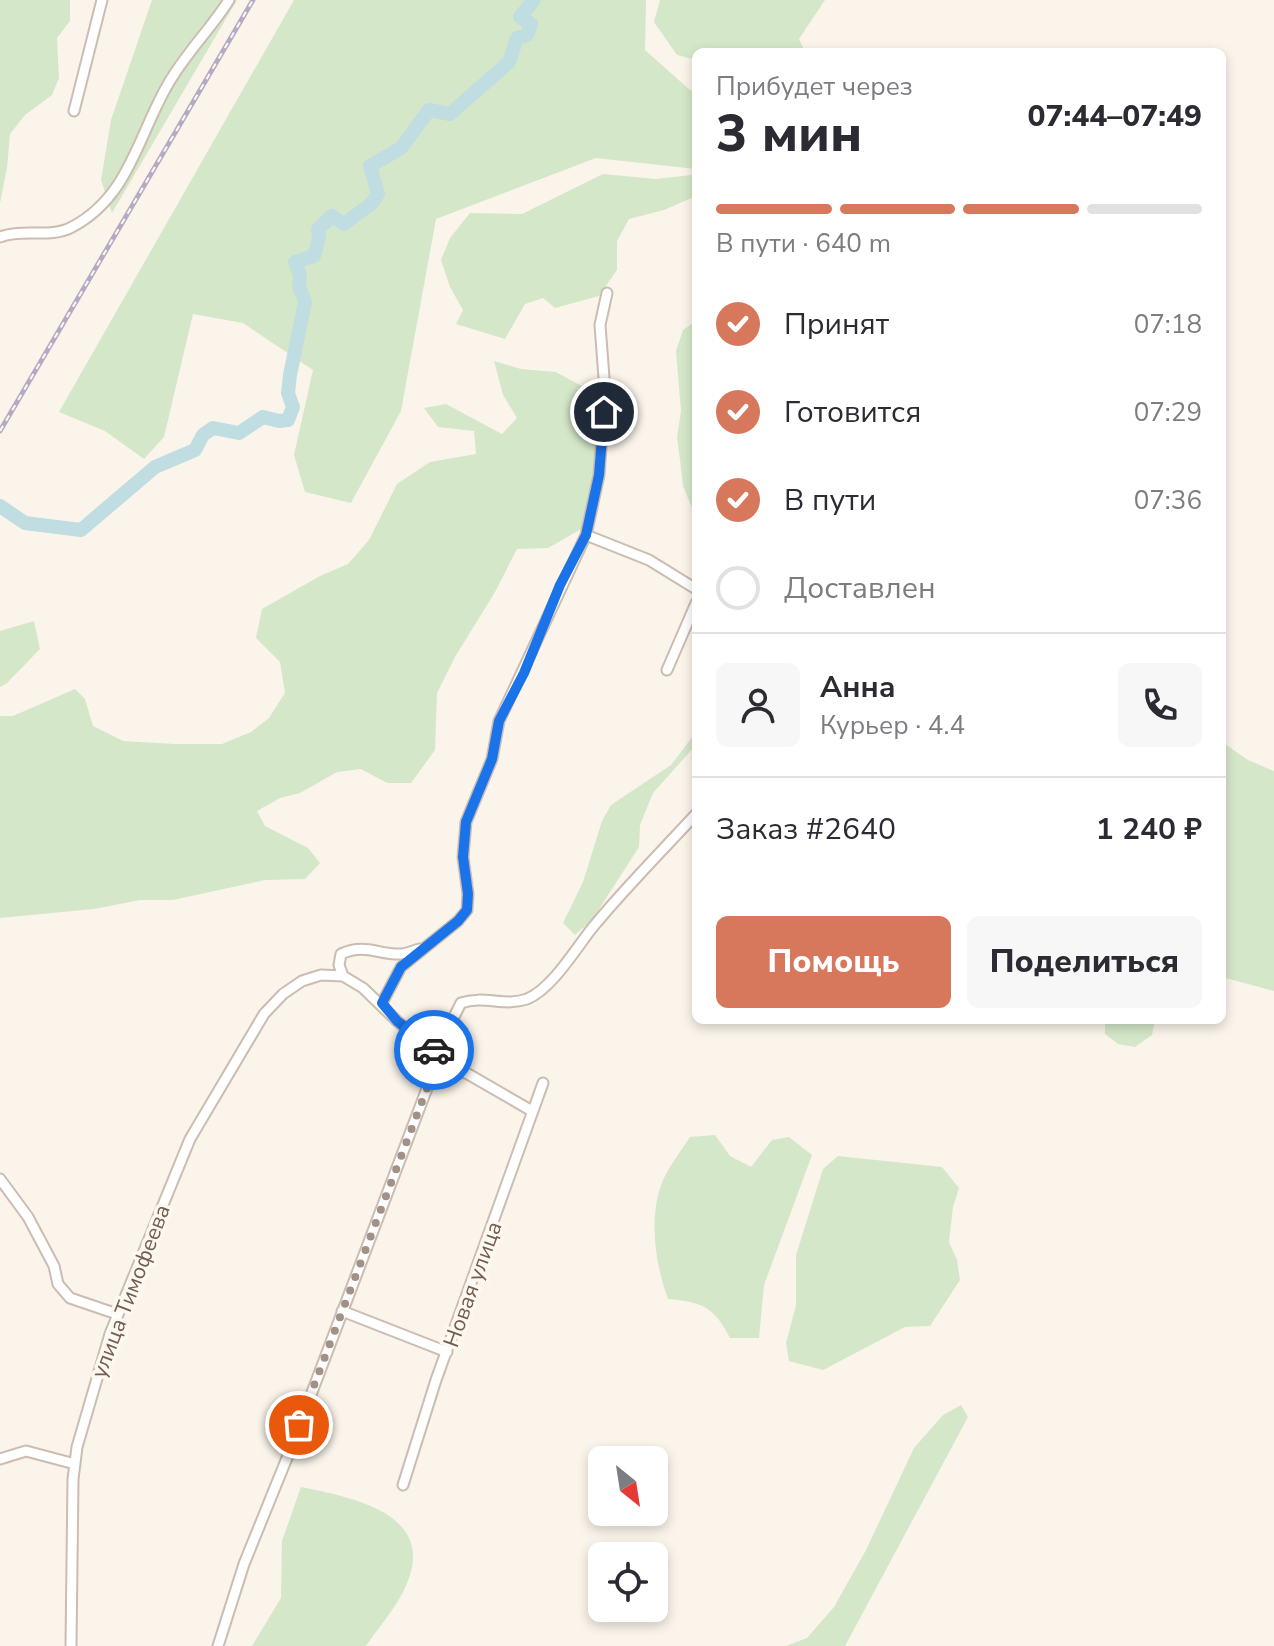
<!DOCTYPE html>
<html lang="ru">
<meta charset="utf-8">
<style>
:root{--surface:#fff;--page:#f7f7f7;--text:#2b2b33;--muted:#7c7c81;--line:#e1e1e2;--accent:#d7785d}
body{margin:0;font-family:"Nunito Sans",sans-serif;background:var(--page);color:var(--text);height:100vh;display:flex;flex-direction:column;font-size:30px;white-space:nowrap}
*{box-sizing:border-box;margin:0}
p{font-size:26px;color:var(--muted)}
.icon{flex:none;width:44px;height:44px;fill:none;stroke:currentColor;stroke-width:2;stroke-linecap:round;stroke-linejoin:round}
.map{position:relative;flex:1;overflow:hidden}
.side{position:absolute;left:692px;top:48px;width:534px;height:976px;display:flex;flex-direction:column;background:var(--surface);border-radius:12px;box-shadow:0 4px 12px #0003}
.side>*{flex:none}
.needle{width:52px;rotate:150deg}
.tools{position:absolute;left:588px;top:1446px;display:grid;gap:16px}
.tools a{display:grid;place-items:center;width:80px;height:80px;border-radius:12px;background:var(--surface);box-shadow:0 4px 12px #0003;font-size:40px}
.pin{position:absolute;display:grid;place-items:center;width:68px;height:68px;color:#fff;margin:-34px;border:4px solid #fff;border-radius:50%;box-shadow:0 2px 8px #0007}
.courier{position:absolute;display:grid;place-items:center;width:80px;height:80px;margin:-40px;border:6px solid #1a73e8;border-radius:50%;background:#fff;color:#222;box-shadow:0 2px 10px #0007}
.overview em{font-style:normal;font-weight:800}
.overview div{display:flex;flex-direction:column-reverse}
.overview{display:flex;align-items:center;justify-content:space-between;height:136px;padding:0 24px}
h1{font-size:52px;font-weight:800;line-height:60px}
.bar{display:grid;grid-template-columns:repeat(4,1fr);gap:12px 8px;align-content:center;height:96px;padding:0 24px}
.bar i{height:10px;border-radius:6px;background:var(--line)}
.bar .current{background:var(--accent)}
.bar p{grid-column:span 4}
.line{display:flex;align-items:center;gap:20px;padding:0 24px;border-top:2px solid var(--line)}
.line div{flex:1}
.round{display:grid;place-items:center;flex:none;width:84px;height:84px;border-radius:12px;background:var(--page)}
ol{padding:0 24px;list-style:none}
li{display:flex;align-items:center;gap:24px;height:88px}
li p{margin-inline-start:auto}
li .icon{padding:8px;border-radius:50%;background:var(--accent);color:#fff;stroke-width:4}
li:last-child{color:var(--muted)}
li i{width:44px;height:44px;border:4px solid var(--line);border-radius:50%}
.button{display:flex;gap:16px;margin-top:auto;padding:16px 24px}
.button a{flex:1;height:92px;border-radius:12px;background:var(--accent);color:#fff;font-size:32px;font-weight:800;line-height:92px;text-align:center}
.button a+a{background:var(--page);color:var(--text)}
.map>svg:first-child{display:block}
.green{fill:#d5e7c9}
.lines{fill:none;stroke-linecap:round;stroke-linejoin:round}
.river{stroke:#c0dde2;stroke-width:14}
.minor-casing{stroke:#ccbcb1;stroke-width:13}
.minor{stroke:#fff;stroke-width:9}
.rail-casing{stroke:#b7a9c4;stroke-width:5}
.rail{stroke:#fdf8f0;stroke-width:2;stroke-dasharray:6;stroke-linecap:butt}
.done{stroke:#a29186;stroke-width:8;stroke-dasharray:0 14.4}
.route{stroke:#1a73e8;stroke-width:10}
.labels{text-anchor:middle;stroke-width:7;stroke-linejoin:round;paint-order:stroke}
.street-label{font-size:22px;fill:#735c50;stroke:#fdf8f0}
</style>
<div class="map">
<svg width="1274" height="1646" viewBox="0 0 1274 1646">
<rect width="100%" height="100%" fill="#faf4ea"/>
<path class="green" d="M0,0H70V21L57,38L59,78L52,95L25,115L10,134L7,168L0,203Z
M152,0H237L112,213L101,180L111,120Z
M294,0H646L645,50L690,90L696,92V169L596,158L436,219L401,411L351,503L305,492L294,455L313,370L243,323L193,314L164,437L144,459L105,431L59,412Z
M660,0H825L799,39L805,52H696V60L677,55L654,22Z
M603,174L656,179L692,175L696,178V196L664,210L629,219L617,241V270L599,296L555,308L543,298L525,304L505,339L456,324L463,310L450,287L441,260L450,238L470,213L522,214Z
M696,321V506L693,510L683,486L680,460L677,437L681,411L676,351L683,330Z
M494,361L521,369L556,372L591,391L598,433L600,490L583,528L548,548L517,549L495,592L455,657L437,693L435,750L411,783H387L361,769L337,772L300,793L280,798L257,811L265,826L308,848L320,863L305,879L265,880L173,900H140L94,909L0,918V716H13L75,689L85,699L93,726L123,741L175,744H222L251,732L269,718L285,693L280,662L256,638L262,609L320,576L348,564L369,540L397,484L430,462L476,454L474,431L438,427L424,408L446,404L502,434L517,418L503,395Z
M34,621L40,649L7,683L0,687V631Z
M696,732V745L653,793L640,825L639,847L592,920L575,935L563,923L583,882L602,821L611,805L671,765Z
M1222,742L1248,760L1274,771V991L1222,977Z
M1105,1020H1155L1152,1035L1135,1047L1118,1044L1105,1034Z
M715,1135L730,1156L751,1167L772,1140L789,1137L812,1155L764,1285L759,1338H730C714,1306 701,1302 668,1299C655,1264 648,1216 663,1180C670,1165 681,1151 690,1137Z
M838,1156L942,1167L959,1188L953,1207L949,1242L957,1260L960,1280L930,1326L905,1327L823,1370L789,1361L786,1343L796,1305V1255L823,1169Z
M961,1405L968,1417L845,1646H786L807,1638L834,1607L866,1550L914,1448L943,1415Z
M301,1487C356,1498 441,1515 404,1590C395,1609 378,1628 366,1646H252L281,1598L282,1541Z"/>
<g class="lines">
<path class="river" d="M0,506L25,523L81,530L155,467L195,450L203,435L213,428L239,433L263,417L279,421L288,420L293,407L288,393L290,375L305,302L299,286L300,275L295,262L314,256L319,238L318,229L332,216L344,224L371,204L378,194L370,166L401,148L429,110L450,114L509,62L517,38L527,35L531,24L520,17L534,0"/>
<defs>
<path id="minor" d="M74,111L102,0
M0,237C23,228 50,239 72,227C129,197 138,136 167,86C184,55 210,30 229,0
M586,535L649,560L696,589
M667,670L696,603
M343,976L339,965L341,954C366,943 378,955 401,954C407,954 414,950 420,949
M382,1003L401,967L458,921L467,910L468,894L463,857L466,822L492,759L499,721L586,535L599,475L605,391L600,325L607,293
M436,1052L461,1003C484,995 505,1007 527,999C552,989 576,948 593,927C625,888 661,852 696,814
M437,1062L468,1074L532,1111
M0,1179L28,1217L54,1266L58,1284L70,1298L117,1314
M342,1311L447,1352
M0,1459L26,1451L75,1464
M403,1485L436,1380L543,1083
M71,1646L73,1479L77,1447L110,1334L190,1139L264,1014L283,994L302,981L321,975L343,976L363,988L397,1021L436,1053L437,1062
M218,1646L244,1564L289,1453L437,1062"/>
</defs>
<use href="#minor" class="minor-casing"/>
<use href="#minor" class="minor"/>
<defs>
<path id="rail" d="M0,431L253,0"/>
</defs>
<use href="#rail" class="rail-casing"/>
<use href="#rail" class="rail"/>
</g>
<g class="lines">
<path class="done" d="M299,1425L437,1062L434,1050"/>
<path class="route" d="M434,1050L397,1021L382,1003L401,967L458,921L467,910L468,894L463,857L466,822L492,759L499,721L524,673L560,585L586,535L599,475L604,412"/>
</g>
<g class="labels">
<g class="street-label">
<text transform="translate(472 1284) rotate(-70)" y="8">Новая улица</text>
<text transform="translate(130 1291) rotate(-69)" y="8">улица Тимофеева</text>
</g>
</g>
</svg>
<div class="tools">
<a><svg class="needle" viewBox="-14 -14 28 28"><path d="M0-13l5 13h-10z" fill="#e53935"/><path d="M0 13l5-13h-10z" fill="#7c7c81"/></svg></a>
<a><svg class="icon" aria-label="locate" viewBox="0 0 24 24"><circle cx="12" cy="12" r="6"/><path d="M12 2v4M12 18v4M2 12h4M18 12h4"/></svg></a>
</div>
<div class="pin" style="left:299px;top:1425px;background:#ea580c"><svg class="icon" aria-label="bag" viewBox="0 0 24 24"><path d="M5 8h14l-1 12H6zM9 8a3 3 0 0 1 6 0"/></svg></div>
<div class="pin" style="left:604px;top:412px;background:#1f2937"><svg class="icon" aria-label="home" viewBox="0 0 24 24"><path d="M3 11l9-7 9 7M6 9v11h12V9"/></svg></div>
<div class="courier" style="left:434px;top:1050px"><svg class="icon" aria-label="car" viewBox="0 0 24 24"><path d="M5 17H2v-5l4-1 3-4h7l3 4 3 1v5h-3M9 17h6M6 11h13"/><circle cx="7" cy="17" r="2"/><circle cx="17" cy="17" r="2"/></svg></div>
<section class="side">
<div class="overview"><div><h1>3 мин</h1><p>Прибудет через</p></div><em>07:44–07:49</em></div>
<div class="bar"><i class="current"></i><i class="current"></i><i class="current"></i><i></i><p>В пути · 640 m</p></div>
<ol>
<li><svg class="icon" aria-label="check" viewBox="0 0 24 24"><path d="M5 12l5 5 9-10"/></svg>Принят<p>07:18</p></li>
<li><svg class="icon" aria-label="check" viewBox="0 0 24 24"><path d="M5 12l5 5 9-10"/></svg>Готовится<p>07:29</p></li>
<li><svg class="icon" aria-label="check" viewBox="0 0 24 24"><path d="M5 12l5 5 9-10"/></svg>В пути<p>07:36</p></li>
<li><i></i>Доставлен</li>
</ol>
<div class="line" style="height:144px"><a class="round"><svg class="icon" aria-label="person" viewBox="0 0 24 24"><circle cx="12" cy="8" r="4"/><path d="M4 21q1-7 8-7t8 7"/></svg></a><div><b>Анна</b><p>Курьер · 4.4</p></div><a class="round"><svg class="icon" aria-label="phone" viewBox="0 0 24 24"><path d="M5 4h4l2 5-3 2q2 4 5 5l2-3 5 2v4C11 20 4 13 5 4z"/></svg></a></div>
<div class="line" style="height:104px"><div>Заказ #2640</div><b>1 240 ₽</b></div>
<div class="button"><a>Помощь</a><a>Поделиться</a></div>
</section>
</div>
